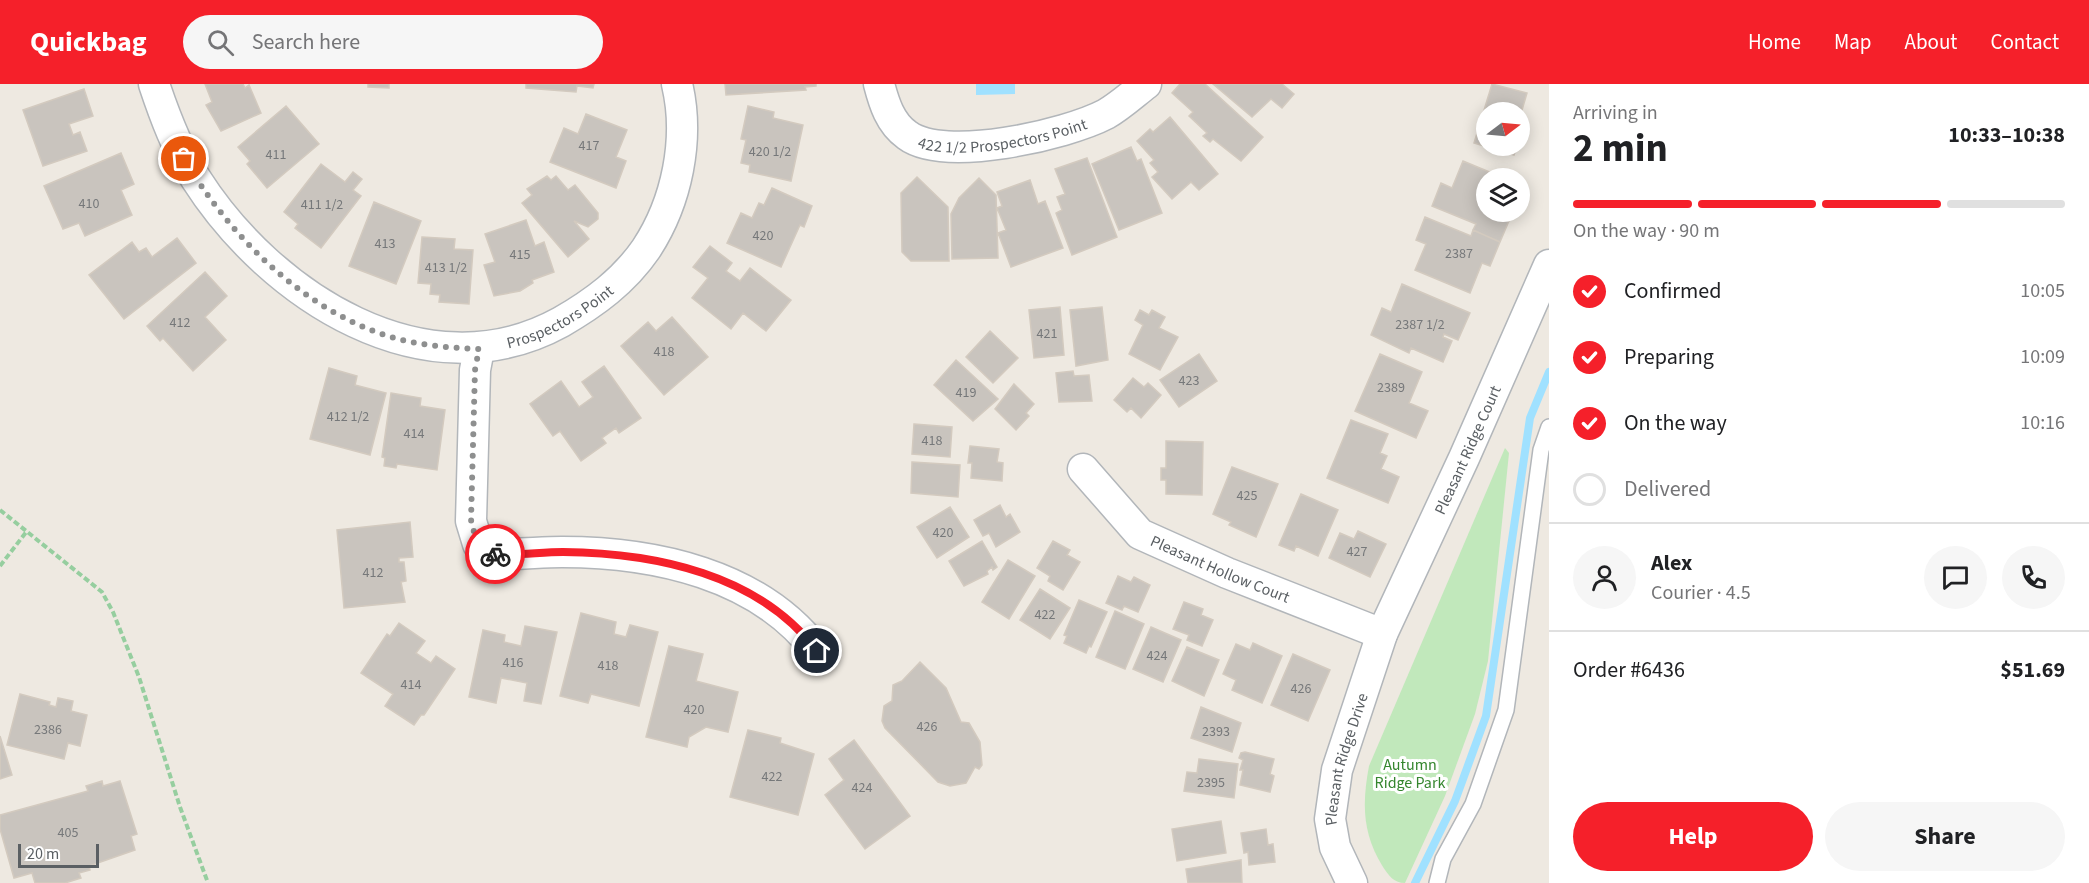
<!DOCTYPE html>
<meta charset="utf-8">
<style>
:root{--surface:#fff;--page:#f6f6f6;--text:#202124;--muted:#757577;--line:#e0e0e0;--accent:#f5202a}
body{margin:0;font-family:"Source Sans 3",sans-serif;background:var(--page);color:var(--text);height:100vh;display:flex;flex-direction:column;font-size:22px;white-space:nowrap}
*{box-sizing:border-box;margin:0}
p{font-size:20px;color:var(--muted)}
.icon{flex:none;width:33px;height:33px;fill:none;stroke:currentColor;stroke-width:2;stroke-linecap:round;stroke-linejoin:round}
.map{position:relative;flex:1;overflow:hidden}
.panel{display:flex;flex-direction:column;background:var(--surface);width:540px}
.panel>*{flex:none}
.needle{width:39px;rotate:74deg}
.buttons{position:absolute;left:1476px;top:18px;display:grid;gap:12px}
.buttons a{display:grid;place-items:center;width:54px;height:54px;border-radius:50%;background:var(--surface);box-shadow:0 3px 15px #0003;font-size:30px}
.scale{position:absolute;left:18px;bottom:15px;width:81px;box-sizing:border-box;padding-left:6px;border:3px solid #5a5f63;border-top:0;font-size:16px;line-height:21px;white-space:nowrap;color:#5a5f63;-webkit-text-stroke:4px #fff;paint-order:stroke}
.pin{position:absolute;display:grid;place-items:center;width:51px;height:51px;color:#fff;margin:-26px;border:3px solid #fff;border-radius:50%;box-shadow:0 2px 6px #0007}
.courier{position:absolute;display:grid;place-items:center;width:60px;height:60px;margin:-30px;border:4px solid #f5202a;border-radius:50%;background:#fff;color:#222;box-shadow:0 2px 8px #0007}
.head em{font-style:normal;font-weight:700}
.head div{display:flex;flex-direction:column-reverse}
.head{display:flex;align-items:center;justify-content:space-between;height:102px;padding:0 24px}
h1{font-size:39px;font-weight:700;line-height:45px}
.bar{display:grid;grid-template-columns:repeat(4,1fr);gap:9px 6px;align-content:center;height:72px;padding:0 24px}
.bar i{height:8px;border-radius:4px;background:var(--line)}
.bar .selected{background:var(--accent)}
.bar p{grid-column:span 4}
.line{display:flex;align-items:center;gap:15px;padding:0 24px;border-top:2px solid var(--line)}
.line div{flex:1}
.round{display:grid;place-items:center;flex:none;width:63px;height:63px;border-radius:32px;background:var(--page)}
ol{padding:0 24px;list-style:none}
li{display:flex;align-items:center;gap:18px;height:66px}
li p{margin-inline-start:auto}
li .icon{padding:6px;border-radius:50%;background:var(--accent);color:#fff;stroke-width:4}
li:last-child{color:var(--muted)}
li i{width:33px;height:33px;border:3px solid var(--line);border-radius:50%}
.cta{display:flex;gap:12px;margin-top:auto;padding:12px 24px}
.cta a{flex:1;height:69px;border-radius:36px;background:var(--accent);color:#fff;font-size:24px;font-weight:700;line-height:69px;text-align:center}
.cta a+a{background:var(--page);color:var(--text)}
header{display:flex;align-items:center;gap:36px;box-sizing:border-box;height:84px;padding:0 30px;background:var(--accent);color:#fff}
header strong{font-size:28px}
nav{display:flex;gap:33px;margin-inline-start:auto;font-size:21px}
.search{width:420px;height:54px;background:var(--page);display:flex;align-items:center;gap:15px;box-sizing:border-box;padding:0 21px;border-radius:33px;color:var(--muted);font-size:22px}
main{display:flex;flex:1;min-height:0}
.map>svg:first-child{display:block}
.green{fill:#c1e8bb}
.water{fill:#a0e1ff}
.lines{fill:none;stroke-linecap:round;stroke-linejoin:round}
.stream{stroke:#a0e1ff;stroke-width:8}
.building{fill:#c9c4be;stroke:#d3cabf;stroke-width:1.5}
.service-casing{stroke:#b2b6ba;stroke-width:18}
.minor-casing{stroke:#b2b6ba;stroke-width:33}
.path{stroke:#96ce9f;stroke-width:4;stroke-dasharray:6 3;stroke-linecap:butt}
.service{stroke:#fff;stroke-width:15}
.minor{stroke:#fff;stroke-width:30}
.done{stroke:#8e8f8f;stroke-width:6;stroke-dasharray:0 10.8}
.route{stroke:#f5202a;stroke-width:8}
.labels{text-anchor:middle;stroke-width:6;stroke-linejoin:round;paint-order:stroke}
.number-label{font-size:14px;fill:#76787a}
.street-label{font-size:16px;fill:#5a5f63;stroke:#fff}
.park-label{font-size:16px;fill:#35862e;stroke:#fff}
</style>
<header>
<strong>Quickbag</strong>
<div class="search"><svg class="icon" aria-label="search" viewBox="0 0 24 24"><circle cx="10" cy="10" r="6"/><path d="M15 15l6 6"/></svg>Search here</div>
<nav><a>Home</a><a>Map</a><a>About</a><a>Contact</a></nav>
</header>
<main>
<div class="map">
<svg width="1549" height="799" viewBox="0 0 1549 799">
<rect width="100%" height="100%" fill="#eee9e1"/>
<path class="green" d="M1505,364L1509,369L1488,577L1475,630L1445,712L1405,799C1394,799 1389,792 1383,783C1362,750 1362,719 1369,682Z"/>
<path class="water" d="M976,0H1015V10L976,11Z"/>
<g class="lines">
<path class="stream" d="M1415,799L1455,717L1486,632L1530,334L1549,288"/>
</g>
<path class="building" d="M205,0H243L245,4L249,1L261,29L221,47L206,21L212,18Z
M368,0H389V4L368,3Z
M526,0H594L593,4L577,2L576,8L526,4Z
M725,0H816V2L805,3L806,6L726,11Z
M1180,0H1205L1263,53L1241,77L1213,55L1210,58L1203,52L1207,49L1189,32L1193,28L1172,9Z
M1213,0H1282L1294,10L1282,24L1271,15L1252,33Z
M1492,0L1527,9L1520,33V28H1486V62H1517L1514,71L1474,59Z
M84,5L93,32L69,40L73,51L80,48L87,67L43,82L23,26Z
M286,22L319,60L267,104L247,80L250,77L238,63Z
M748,22L774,28L773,34L803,41L791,97L749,88L750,81L741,79L746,56L741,55Z
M586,30L627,46L616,73L626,77L616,104L550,78L564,44L578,50Z
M1170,33L1218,90L1199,106L1191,98L1172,115L1152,93L1158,88L1150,79L1154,76L1137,57L1150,45L1153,48Z
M1131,63L1137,77L1141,75L1162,129L1119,146L1092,80Z
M121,69L134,100L121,106L132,131L85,152L79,139L63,145L44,102Z
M1087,74L1117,153L1072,171L1056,129L1062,126L1057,113L1065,110L1055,85Z
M1463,77L1504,94H1486V128H1504L1511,132L1500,158L1473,146L1476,140L1432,122L1441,99L1452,104Z
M321,80L345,98L353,88L362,95L353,106L361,112L321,164L295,144L298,140L284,128Z
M547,92L551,96L556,92L568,106L575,101L598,129V135L588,143L574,137L589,155L568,173L522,119L532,111L527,105Z
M917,93L948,123L949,177H911L902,168L901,109Z
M979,94L996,111L998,174L952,175L951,130L959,114Z
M1030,96L1038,120L1045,117L1063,164L1011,183L998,149L1006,146L997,124L1002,122L997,108Z
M772,104L812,122L804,143L800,141L781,183L727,159L741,129L752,134L759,119L764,121Z
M374,118L421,137L396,200L349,182Z
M1425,133L1471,152L1473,146L1500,158L1490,182L1482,179L1470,209L1415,186L1426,160L1416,156Z
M526,136L535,162L544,158L554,188L532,196L533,199L520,207L494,212L484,181L495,178L485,150Z
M422,153L455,155L454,165L473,166L469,220L439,218L440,211L430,210L431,200L418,199Z
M177,154L196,179L124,235L89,191L132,158L139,168L146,164L152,173Z
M710,162L732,179L726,187L740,197L750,184L791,216L766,247L743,229L731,245L692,214L708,194L693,183Z
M205,188L227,212L205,233L226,256L193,287L163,254L160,257L147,242Z
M1402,200L1470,229L1458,256L1444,250L1443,253L1452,257L1443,278L1411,264L1409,269L1371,251L1382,224L1391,228Z
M1060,223L1064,271L1034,274L1029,226Z
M1102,223L1108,276L1076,282L1070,226Z
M1140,226L1149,231L1152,226L1165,233L1159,244L1178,253L1160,286L1129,270L1143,241L1135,236Z
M672,233L708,273L664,311L621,262L648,238L656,247Z
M990,247L1018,274L993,299L966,273Z
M1199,270L1217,297L1179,323L1160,296Z
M1380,270L1422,288L1409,319L1428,327L1416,354L1355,327Z
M956,276L998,315L973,337L934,301Z
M604,282L641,334L619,349L616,344L602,354L606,359L581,377L560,347L553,352L530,320L561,297L579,323L593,313L582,298Z
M329,284L357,292L355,301L386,309L370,371L310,355Z
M1073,287L1074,292L1089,291L1092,317L1059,318L1056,289Z
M1133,294L1144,303L1148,299L1161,311L1141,334L1131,324L1127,328L1114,316Z
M1014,300L1034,320L1026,329L1029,332L1016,346L995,325Z
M391,309L421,314L420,322L445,326L437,386L397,380L396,384L384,382L385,374L382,373Z
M1351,336L1388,350L1380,369L1387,372L1381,385L1399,393L1388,419L1327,394Z
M914,340L952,343L950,373L912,370Z
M1166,357L1203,358L1202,411L1166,410V396H1161V384H1166Z
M970,362L999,365L997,378L1003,379L1002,397L971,394L972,379H968Z
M912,378L960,381L958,413L911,409Z
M1232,383L1278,400L1256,453L1229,441L1231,438L1213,430Z
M1301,410L1338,426L1318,472L1296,462L1294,467L1279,461Z
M1000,421L1006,433L1010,430L1020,448L996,463L989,449L983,452L974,436Z
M950,423L969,453L937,474L917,443Z
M410,438L413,473L399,474V478H404L406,497L401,498L405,518L344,524L337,446Z
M1358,447L1386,460L1370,493L1329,474L1340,449L1354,455Z
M982,457L997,483L993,486L992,483L987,487L988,490L964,502L949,477Z
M1053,457L1070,466L1067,471L1080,478L1063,506L1048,497L1050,492L1037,484Z
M1008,476L1035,492L1009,535L982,518Z
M1118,492L1131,498L1134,493L1150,501L1138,528L1124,522L1122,526L1106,519Z
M1040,505L1070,524L1050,555L1020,536Z
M1079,516L1107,528L1091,563L1089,562L1086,569L1064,559L1067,552L1064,551Z
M1184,518L1203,525L1201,531L1213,536L1202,562L1187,556L1189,551L1173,545Z
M1115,527L1144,540L1125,585L1096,573Z
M581,529L616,538L614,550L626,553L630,541L658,548L639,622L591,610L588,619L560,612Z
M399,539L425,557L416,569L431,579L436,572L455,585L424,631H421L414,641L385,622L393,610L361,589L387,550L390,552Z
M525,542L557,548L541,620L524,617L527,599L501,594L496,619L469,613L483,546L505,551L504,558L521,562Z
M1151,543L1181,556L1163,598L1133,585Z
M1253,559L1282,572L1262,619L1232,606L1236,596L1223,590L1236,560L1250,566Z
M669,562L703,570L696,597L738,608L728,648L706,643L689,653L687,663L646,653Z
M1187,563L1219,576L1204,612L1172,597Z
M1293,570L1330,586L1308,637L1271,621Z
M920,578L946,604L961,638L969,639L980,658L982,681L979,685L975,683L966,699L950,702L938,698L885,644L882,637L884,622L892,617L893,601L902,597Z
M20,610L50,618L49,621L56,623L58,614L73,617L71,627L87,631L80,662L68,659L64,675L7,661Z
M1201,623L1241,639L1232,668L1191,654Z
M748,646L781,654L780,659L814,670L798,731L730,713Z
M0,652L12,691L0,695Z
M854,656L910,732L865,765L825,711L844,696L829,675Z
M1245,668L1274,675L1270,690L1274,692L1270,708L1240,701L1243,686H1240L1243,676L1239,674L1241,669Z
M1199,675L1238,680L1234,714L1184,707L1187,688L1197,689Z
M102,697L103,702L120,697L137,750L131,752L135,766L89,782L90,786L79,789L81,794L65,799H35L32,789L14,794L0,745V731L88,707L86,702Z
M1221,737L1226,769L1177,777L1172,745Z
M1266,745L1268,761L1273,760L1275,778L1249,781L1248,768L1244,769L1241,749Z
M1241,776L1242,799H1188L1186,785Z"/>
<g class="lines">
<defs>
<path id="service" d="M1437,799L1443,775L1473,720L1506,626L1541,366L1549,343"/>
<g id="minor">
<path id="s1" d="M154,0C165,33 177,65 196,95C270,211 425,313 561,238C594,219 624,197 646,165C677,118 690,55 677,0"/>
<path id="s2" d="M879,0C884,19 890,39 907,51C944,79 1066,51 1106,30C1120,22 1133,10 1146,0"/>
<path d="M479,265L475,286L471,437L478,460L485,469C511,472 536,468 562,468C654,468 759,490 817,567"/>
<path id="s3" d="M1083,385L1140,450L1227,489L1382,550"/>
<path id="s4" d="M1352,799L1335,763L1330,735L1337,686L1382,550L1464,374L1549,181"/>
</g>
</defs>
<use href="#service" class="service-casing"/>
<use href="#minor" class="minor-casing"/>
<path class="path" d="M0,426L102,508L113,528L139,593L180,723L208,799
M0,482L27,447"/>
<use href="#service" class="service"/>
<use href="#minor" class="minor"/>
</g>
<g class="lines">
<path class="done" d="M184,75C232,155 308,232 402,256C427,262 453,264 479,265L475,286L471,436L477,460L485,469L495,470"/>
<path class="route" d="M495,470C517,472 540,468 563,468C655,469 759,490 817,567"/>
</g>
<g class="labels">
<g class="number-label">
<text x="589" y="66">417</text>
<text x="770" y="72">420 1/2</text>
<text x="276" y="75">411</text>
<text x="89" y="124">410</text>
<text x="322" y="125">411 1/2</text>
<text x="763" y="156">420</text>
<text x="385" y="164">413</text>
<text x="1459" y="174">2387</text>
<text x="520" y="175">415</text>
<text x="446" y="188">413 1/2</text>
<text x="180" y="243">412</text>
<text x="1420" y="245">2387 1/2</text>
<text x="1047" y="254">421</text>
<text x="664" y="272">418</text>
<text x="1189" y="301">423</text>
<text x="1391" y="308">2389</text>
<text x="966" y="313">419</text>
<text x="348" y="337">412 1/2</text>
<text x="414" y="354">414</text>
<text x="932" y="361">418</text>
<text x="1247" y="416">425</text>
<text x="943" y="453">420</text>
<text x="1357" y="472">427</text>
<text x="373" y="493">412</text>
<text x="1045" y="535">422</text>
<text x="1157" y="576">424</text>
<text x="513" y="583">416</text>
<text x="608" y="586">418</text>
<text x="411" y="605">414</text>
<text x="1301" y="609">426</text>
<text x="694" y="630">420</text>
<text x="927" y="647">426</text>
<text x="48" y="650">2386</text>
<text x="1216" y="652">2393</text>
<text x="772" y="697">422</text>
<text x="1211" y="703">2395</text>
<text x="862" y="708">424</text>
<text x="68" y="753">405</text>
</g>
<g class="street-label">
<text dy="6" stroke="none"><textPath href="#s2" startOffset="158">422 1/2 Prospectors Point</textPath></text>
<text dy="6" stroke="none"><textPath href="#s1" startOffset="536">Prospectors Point</textPath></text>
<text dy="6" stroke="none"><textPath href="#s4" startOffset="464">Pleasant Ridge Court</textPath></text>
<text dy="6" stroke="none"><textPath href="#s3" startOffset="174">Pleasant Hollow Court</textPath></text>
<text dy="6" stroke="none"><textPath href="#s4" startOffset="130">Pleasant Ridge Drive</textPath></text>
</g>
<g class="park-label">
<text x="1410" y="686">Autumn<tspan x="1410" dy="18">Ridge Park</tspan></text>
</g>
</g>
</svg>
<div class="buttons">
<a><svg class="needle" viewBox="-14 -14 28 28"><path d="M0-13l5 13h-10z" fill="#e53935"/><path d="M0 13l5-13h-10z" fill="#757577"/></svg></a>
<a><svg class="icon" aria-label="layers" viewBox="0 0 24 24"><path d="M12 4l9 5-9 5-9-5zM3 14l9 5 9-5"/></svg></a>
</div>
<div class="scale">20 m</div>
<div class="pin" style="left:184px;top:75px;background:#ea580c"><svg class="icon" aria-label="bag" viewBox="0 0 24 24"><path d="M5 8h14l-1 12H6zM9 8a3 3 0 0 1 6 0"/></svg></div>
<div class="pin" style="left:817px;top:567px;background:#1f2937"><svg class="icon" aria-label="home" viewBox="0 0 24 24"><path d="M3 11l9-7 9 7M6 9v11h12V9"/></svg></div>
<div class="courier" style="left:495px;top:470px"><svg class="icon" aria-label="bike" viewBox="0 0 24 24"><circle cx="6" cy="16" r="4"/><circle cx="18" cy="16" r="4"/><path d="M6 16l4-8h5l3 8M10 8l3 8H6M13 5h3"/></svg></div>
</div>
<section class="panel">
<div class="head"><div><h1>2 min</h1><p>Arriving in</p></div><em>10:33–10:38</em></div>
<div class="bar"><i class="selected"></i><i class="selected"></i><i class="selected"></i><i></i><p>On the way · 90 m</p></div>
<ol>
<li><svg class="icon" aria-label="check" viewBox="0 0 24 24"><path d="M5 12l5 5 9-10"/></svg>Confirmed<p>10:05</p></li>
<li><svg class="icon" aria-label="check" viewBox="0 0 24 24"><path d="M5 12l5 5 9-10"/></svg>Preparing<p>10:09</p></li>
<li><svg class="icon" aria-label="check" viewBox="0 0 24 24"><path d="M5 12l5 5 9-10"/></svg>On the way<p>10:16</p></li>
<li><i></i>Delivered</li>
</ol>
<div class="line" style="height:108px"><a class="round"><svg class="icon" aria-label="person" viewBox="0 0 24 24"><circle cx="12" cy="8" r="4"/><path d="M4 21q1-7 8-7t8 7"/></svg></a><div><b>Alex</b><p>Courier · 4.5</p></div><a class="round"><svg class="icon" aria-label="chat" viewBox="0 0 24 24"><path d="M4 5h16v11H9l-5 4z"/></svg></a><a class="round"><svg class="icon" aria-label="phone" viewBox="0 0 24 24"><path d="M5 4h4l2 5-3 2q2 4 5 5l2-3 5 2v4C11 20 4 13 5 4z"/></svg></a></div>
<div class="line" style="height:78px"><div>Order #6436</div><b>$51.69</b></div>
<div class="cta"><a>Help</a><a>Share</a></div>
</section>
</main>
